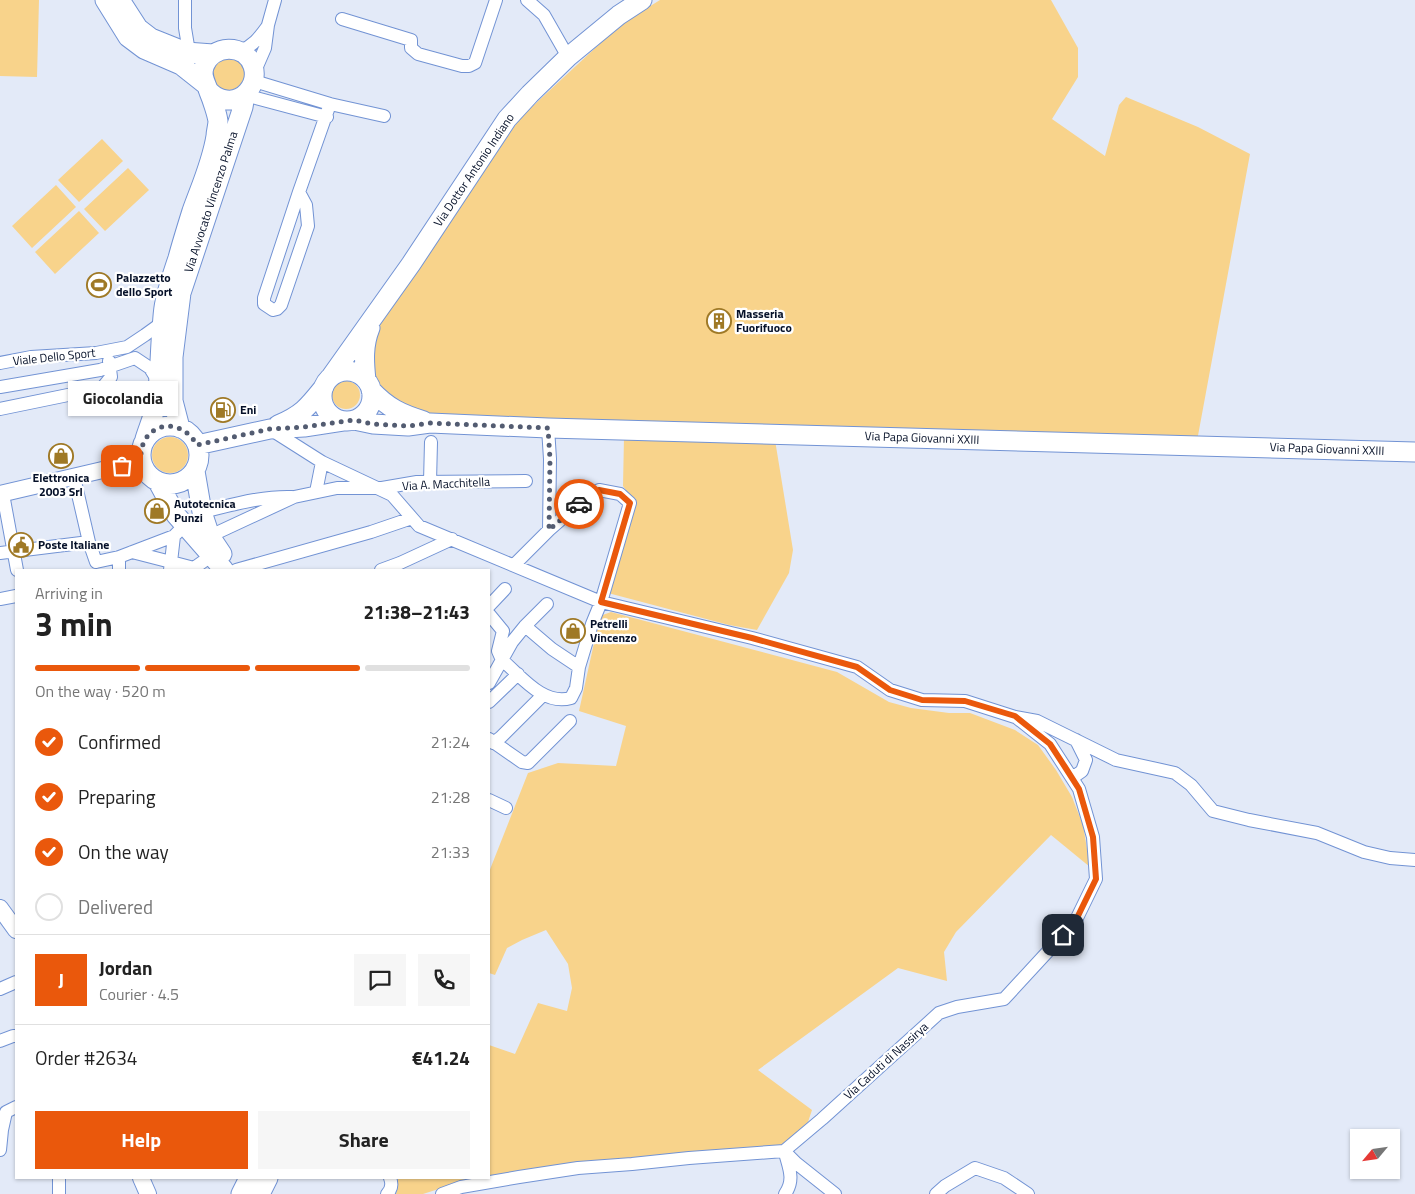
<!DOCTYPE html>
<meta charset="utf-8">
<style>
:root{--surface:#fff;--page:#f6f6f6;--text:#222;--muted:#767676;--line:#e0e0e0;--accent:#ea580c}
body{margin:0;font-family:"Titillium Web",sans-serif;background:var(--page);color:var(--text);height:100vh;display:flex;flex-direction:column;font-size:19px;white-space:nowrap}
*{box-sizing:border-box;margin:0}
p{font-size:16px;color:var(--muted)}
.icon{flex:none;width:28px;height:28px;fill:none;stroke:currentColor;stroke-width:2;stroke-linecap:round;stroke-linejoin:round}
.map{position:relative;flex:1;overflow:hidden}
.sheet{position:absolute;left:15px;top:569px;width:475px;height:610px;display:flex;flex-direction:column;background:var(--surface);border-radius:0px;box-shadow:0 1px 4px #0004}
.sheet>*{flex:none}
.needle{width:32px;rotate:241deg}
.buttons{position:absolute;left:1350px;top:1129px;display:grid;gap:10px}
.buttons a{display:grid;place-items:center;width:50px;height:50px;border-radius:0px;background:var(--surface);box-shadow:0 1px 4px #0004;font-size:25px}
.pin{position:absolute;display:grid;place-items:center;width:42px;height:42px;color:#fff;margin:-21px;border-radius:10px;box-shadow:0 2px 8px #0006}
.courier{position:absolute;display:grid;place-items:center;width:50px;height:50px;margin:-25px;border:4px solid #ea580c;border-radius:50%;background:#fff;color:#222;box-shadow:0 1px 6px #0007}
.bubble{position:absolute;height:35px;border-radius:0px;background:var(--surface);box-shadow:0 1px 4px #0004;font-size:16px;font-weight:700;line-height:35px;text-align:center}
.head em{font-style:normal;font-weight:700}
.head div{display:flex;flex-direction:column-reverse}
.head{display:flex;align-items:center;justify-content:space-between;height:85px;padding:0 20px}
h1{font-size:32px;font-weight:700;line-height:38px}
.bar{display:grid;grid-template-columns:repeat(4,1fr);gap:8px 5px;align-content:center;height:60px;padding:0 20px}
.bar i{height:6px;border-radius:4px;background:var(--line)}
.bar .active{background:var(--accent)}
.bar p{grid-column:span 4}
.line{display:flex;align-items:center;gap:12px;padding:0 20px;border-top:1px solid var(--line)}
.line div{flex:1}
.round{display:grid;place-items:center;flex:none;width:52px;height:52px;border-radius:0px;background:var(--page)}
ol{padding:0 20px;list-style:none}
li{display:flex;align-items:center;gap:15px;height:55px}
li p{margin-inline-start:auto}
li .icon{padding:5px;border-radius:50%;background:var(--accent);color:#fff;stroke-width:4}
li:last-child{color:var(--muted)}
li i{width:28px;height:28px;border:2px solid var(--line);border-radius:50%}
.button{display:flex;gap:10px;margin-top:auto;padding:10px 20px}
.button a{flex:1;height:58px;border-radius:0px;background:var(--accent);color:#fff;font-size:20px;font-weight:700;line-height:58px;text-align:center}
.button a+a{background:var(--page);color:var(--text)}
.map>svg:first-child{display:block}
.green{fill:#f8d38b}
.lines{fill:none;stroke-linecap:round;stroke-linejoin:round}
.minor-casing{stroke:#7293d4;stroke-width:14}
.tertiary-casing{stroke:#7293d4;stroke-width:18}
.secondary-casing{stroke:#7293d4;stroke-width:21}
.minor{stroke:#fff;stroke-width:12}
.tertiary{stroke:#fff;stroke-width:16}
.secondary{stroke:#fff;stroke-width:19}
.done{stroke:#535c71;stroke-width:5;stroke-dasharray:0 9}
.route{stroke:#ea580c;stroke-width:6}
.labels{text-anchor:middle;stroke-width:4.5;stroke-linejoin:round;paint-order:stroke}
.street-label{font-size:12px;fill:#051028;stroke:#fff}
.poi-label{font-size:12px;font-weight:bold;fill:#051028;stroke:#fff;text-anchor:start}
</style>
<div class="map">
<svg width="1415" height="1194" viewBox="0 0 1415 1194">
<rect width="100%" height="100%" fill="#e3eaf8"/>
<path class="green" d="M0,0H39L37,77L0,76Z
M660,0H1051L1078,48V77L1052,119L1105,156L1119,105L1126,97L1198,127L1250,154L1197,441L522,421L428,414L402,408L380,390L373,378L368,359L379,319L443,230L521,117L620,25Z
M227,57C231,58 236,59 239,61C255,74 236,100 216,86C209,65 209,67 227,57Z
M102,139L123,161L79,202L58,180Z
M128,168L149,190L105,231L84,209Z
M56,185L76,207L32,248L12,226Z
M79,211L99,233L55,274L35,252Z
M332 395a14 14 0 1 1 28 0a14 14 0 1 1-28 0Z
M152 455a18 18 0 1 1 36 0a18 18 0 1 1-36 0Z
M624,437L775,440L793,550L789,573L757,630L729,625L608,593L633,500L623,486Z
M611,612L837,672L889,702L911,708L949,713H970L1015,730L1038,745L1056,770L1072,797L1083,825L1090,867L1051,835L956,932L944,952L947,981L898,968L758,1070L812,1110L808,1122L783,1145L528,1169L489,1177V1045L515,1054L538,1003L567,1011L572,988L568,964L546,930L522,940L507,948L495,975L489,973V872L528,773L558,763L616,766L626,726L579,711L600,616Z
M398,1178H487L448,1186L423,1194H396L398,1186Z"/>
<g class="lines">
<defs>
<path id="minor" d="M185,0V28L189,52
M527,0L544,15L568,57
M342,19L411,40V48L418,54L462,66H469L475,63L496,0
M240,51C253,46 259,38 267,27
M255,71L265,48L268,25L275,0
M254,81L330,104L384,116
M245,95L327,117
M299,192L306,205L308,226L281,305L277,309L273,310L264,304V298L299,192L330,104
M0,363L31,357L96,353L127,347L145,335L163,322
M0,387L100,370L135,358L150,368L158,381
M0,409L102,388L111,377L109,361
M548,428L550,459L549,530
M270,429L322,462L392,495L419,526L601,602L752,638L857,667L890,690L922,700L965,701L1015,717L1037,721L1116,760L1175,773L1191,785L1213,811L1249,820L1317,833L1364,852L1390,858L1415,860
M74,477L89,542L96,562
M430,482L431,442
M316,492L322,462
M3,494L17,570
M202,512C232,505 261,496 292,497
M184,526L174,536L171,562L194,568L211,556
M210,536L294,497L337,488H382L417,482L526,481
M132,552L171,562L170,570
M0,553L89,542
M96,562L119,557L174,536
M514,565L549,530L589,495L599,490L620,494L630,503L601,602L592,624L579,667L552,649L525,626
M119,570V557
M236,570L371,532L412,518
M381,570L400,563L452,539
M0,599L16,596
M489,606L505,589
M489,614L503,631L498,651L502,660C521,676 543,706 571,698L576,688L579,667
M489,683L512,642L525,626L547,604
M489,702L518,674
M489,739L522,762L528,763L570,721
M493,743L501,737L542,696
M1072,778L1082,771L1086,760L1076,740
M489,800L506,808
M0,989L16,982
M0,1041L13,1036H16
M0,1150L2,1130L6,1112L16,1107
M784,1151L796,1163L835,1194
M785,1153C789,1168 795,1180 785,1194
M59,1194V1178
M387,1194C392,1189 392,1183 390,1178
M442,1194L461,1187L519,1177L578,1168L632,1164L689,1158L784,1151L822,1119L939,1013L957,1007L1004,999L1075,922L1096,879L1093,837L1079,789L1050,744L1017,718
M936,1194L945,1186L975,1168L1004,1178L1028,1194"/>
<path id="tertiary" d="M0,494L141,461
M0,908L16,930
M141,1178L148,1194"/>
<path id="secondary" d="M105,0L128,37L144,49L181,65L205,84
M120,0L138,28L151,38L186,52L213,54
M322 396a25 25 0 1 1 50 0a25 25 0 1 1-50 0Z
M330,378L411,264L507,119L530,94L568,57L619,15L642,0
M366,380C364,362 363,345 370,328
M371,390C388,408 401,414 424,421
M354,420L373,424L408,426L430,423L548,428L1415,452
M278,425C302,415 308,407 324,387
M141 455a29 29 0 1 1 58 0a29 29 0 1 1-58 0Z
M180,428L173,401V357L181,293L243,107L245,95
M145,439C149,426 155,413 157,399C160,376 160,352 162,328C163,319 163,310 165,302C168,287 173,273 178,258C182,243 187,227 192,211C201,186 212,162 216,136C216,131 218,126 218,121C217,114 212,99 209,92C206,83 201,77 204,67C212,44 245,43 253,66C259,85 242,105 222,99C217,98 213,95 209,91
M197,445L270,429L304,427L343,421
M195,471L202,512L210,536L222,554
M158,482L176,515L224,570
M241,1194L249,1178
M260,1194L268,1178"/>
</defs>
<use href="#minor" class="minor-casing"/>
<use href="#tertiary" class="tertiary-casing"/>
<use href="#secondary" class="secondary-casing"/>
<use href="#minor" class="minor"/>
<use href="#tertiary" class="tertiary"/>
<use href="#secondary" class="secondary"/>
</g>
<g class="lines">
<path class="done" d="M122,466L141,461C138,424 179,413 197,445L270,429L304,427L354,420L373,424L408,426L430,423L548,428L550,459L549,530L579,504"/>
<path class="route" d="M579,504L589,495L599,490L620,494L630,503L601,602L752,638L857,667L890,690L922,700L965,701L1015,716L1050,744L1065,767L1079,789L1093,837L1096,879L1075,922L1063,935"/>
</g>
<defs>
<symbol id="stadium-ring" viewBox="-11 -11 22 22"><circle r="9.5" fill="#fff" stroke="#9f7926" stroke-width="1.5"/><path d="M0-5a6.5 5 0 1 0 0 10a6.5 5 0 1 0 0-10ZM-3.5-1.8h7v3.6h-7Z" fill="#9f7926"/></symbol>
<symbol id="building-ring" viewBox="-11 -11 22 22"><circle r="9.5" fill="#fff" stroke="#9f7926" stroke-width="1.5"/><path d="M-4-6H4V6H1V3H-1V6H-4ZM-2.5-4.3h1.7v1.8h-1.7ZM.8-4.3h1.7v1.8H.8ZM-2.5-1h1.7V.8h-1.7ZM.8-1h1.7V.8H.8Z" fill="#9f7926"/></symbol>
<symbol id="fuel-ring" viewBox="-11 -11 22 22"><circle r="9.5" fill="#fff" stroke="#9f7926" stroke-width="1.5"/><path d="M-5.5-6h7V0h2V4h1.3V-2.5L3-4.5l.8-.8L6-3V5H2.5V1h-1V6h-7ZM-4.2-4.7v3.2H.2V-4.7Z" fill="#9f7926"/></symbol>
<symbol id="shop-ring" viewBox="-11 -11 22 22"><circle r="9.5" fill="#fff" stroke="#9f7926" stroke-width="1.5"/><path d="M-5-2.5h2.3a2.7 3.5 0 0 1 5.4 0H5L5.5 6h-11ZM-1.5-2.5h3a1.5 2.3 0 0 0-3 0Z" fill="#9f7926"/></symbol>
<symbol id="civic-ring" viewBox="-11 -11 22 22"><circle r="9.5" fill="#fff" stroke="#9f7926" stroke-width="1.5"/><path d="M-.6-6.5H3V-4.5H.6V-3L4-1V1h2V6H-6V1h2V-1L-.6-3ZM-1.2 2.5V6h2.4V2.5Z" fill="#9f7926"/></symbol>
</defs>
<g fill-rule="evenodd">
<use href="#stadium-ring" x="85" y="271" width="28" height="28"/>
<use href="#building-ring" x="705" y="307" width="28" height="28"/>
<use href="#fuel-ring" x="209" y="396" width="28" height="28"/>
<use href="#shop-ring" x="47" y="442" width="28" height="28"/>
<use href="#shop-ring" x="143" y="497" width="28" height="28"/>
<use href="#civic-ring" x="7" y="531" width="28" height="28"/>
<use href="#shop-ring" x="559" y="617" width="28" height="28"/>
</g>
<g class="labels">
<g class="street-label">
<text transform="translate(474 170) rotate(-56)" y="4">Via Dottor Antonio Indiano</text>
<text transform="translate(211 202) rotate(-72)" y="4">Via Avvocato Vincenzo Palma</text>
<text transform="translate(54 357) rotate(-6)" y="4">Viale Dello Sport</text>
<text transform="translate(922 438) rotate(2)" y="4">Via Papa Giovanni XXIII</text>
<text transform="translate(1327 449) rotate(2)" y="4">Via Papa Giovanni XXIII</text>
<text transform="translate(446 484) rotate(-3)" y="4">Via A. Macchitella</text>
<text transform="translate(886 1061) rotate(-42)" y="4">Via Caduti di Nassirya</text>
</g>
<g class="poi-label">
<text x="116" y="282">Palazzetto<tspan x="116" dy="14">dello Sport</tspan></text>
<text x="736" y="318">Masseria<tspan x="736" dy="14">Fuorifuoco</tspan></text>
<text x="240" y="414">Eni</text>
<text x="61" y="482" text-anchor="middle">Elettronica<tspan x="61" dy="14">2003 Srl</tspan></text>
<text x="174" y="508">Autotecnica<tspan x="174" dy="14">Punzi</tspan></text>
<text x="38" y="549">Poste Italiane</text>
<text x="590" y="628">Petrelli<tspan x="590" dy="14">Vincenzo</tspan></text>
</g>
</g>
</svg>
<div class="buttons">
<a><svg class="needle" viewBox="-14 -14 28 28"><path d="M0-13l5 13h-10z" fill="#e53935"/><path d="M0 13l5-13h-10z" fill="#767676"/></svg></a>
</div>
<div class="pin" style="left:122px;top:466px;background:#ea580c"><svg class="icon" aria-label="bag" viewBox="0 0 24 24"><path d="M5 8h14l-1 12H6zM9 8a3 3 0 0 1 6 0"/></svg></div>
<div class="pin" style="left:1063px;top:935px;background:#1f2937"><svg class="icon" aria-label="home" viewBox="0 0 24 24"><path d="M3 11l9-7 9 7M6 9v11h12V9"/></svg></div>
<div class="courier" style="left:579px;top:504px"><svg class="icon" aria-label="car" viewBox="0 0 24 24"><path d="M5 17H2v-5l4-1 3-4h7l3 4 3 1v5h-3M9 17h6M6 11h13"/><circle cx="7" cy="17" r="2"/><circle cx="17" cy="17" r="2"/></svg></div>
<div class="bubble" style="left:68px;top:381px;width:110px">Giocolandia</div>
<section class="sheet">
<div class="head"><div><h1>3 min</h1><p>Arriving in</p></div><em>21:38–21:43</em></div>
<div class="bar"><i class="active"></i><i class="active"></i><i class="active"></i><i></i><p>On the way · 520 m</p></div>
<ol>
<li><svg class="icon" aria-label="check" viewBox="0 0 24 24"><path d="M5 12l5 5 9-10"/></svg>Confirmed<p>21:24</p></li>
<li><svg class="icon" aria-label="check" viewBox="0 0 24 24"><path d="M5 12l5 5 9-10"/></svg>Preparing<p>21:28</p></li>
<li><svg class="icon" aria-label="check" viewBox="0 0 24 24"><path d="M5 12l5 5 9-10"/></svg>On the way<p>21:33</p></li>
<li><i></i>Delivered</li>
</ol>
<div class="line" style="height:90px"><b class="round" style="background:var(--accent);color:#fff">J</b><div><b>Jordan</b><p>Courier · 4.5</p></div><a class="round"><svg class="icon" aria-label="chat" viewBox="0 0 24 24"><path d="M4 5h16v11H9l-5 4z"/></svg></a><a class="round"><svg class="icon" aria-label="phone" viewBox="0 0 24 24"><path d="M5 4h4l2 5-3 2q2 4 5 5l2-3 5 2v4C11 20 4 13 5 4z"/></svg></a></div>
<div class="line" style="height:65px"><div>Order #2634</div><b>€41.24</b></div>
<div class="button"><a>Help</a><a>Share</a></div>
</section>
</div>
